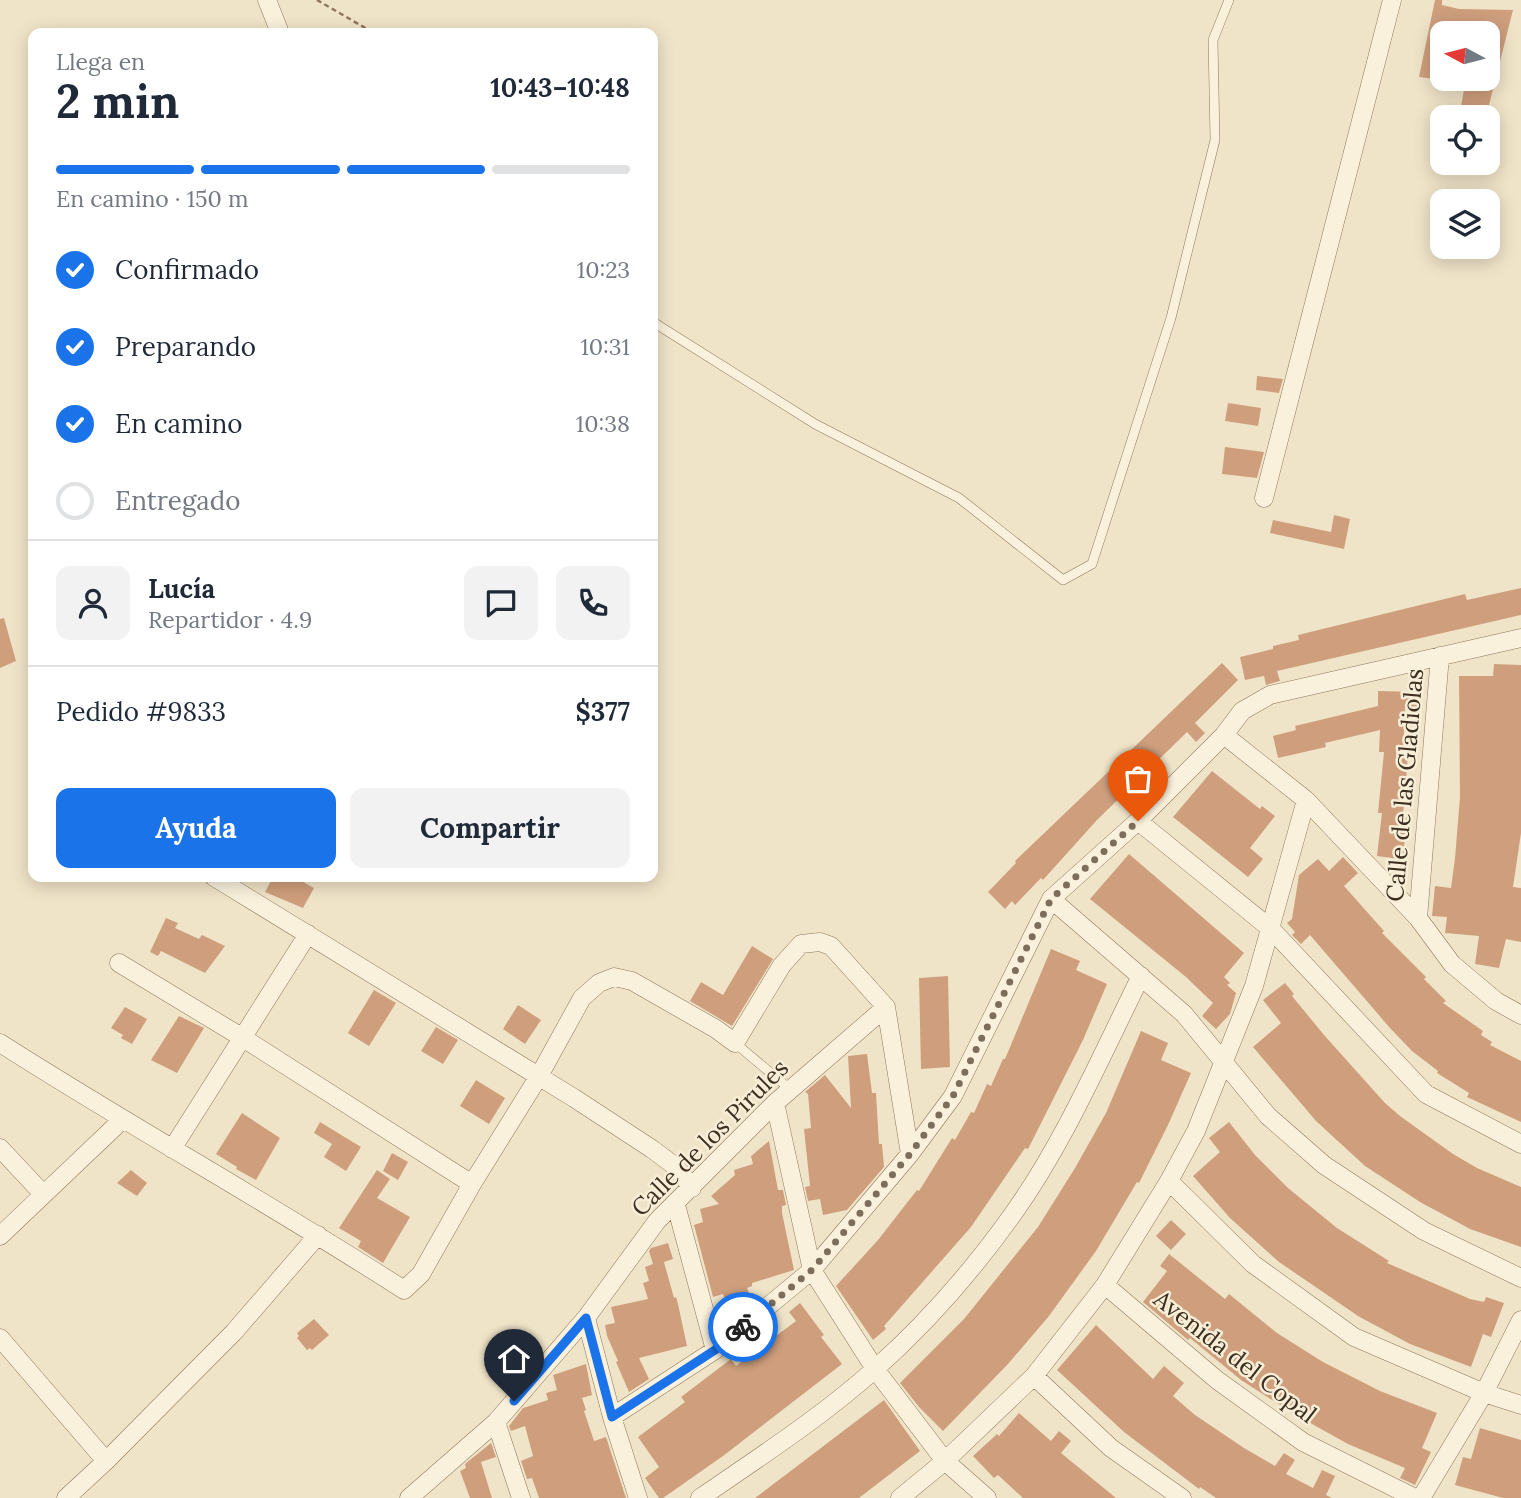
<!DOCTYPE html>
<html lang="es">
<meta charset="utf-8">
<style>
:root{--surface:#fff;--page:#f2f2f3;--text:#1f2937;--muted:#747a83;--line:#e0e1e3;--accent:#1a73e8}
body{margin:0;font-family:Lora,serif;background:var(--page);color:var(--text);height:100vh;display:flex;flex-direction:column;font-size:26px;white-space:nowrap}
*{box-sizing:border-box;margin:0}
p{font-size:23px;color:var(--muted)}
.icon{flex:none;width:38px;height:38px;fill:none;stroke:currentColor;stroke-width:2;stroke-linecap:round;stroke-linejoin:round}
.map{position:relative;flex:1;overflow:hidden}
.details{position:absolute;left:28px;top:28px;width:630px;height:854px;display:flex;flex-direction:column;background:var(--surface);border-radius:14px;box-shadow:0 4px 18px #0003}
.details>*{flex:none}
.needle{width:46px;rotate:277deg}
.buttons{position:absolute;left:1430px;top:21px;display:grid;gap:14px}
.buttons a{display:grid;place-items:center;width:70px;height:70px;border-radius:14px;background:var(--surface);box-shadow:0 4px 18px #0003;font-size:35px}
.pin{position:absolute;display:grid;place-items:center;width:60px;height:60px;color:#fff;margin:-72px -30px;border-radius:50% 50% 50% 0;rotate:-45deg;box-shadow:0 0 7px #0007}
.pin .icon{rotate:45deg}
.courier{position:absolute;display:grid;place-items:center;width:70px;height:70px;margin:-35px;border:5px solid #1a73e8;border-radius:50%;background:#fff;color:#222;box-shadow:0 2px 9px #0007}
.overview em{font-style:normal;font-weight:800}
.overview div{display:flex;flex-direction:column-reverse}
.overview{display:flex;align-items:center;justify-content:space-between;height:119px;padding:0 28px}
h1{font-size:46px;font-weight:800;line-height:52px}
.bar{display:grid;grid-template-columns:repeat(4,1fr);gap:10px 7px;align-content:center;height:84px;padding:0 28px}
.bar i{height:9px;border-radius:5px;background:var(--line)}
.bar .on{background:var(--accent)}
.bar p{grid-column:span 4}
.line{display:flex;align-items:center;gap:18px;padding:0 28px;border-top:2px solid var(--line)}
.line div{flex:1}
.round{display:grid;place-items:center;flex:none;width:74px;height:74px;border-radius:14px;background:var(--page)}
ol{padding:0 28px;list-style:none}
li{display:flex;align-items:center;gap:21px;height:77px}
li p{margin-inline-start:auto}
li .icon{padding:7px;border-radius:50%;background:var(--accent);color:#fff;stroke-width:4}
li:last-child{color:var(--muted)}
li i{width:38px;height:38px;border:4px solid var(--line);border-radius:50%}
.button{display:flex;gap:14px;margin-top:auto;padding:14px 28px}
.button a{flex:1;height:80px;border-radius:14px;background:var(--accent);color:#fff;font-size:28px;font-weight:800;line-height:80px;text-align:center}
.button a+a{background:var(--page);color:var(--text)}
.map>svg:first-child{display:block}
.building{fill:#cf9f7d}
.lines{fill:none;stroke-linecap:round;stroke-linejoin:round}
.lane-casing{stroke:#8d765c;stroke-width:10}
.street-casing{stroke:#8d765c;stroke-width:19}
.path{stroke:#8d765c;stroke-width:2.5;stroke-dasharray:5 3.5;stroke-linecap:butt}
.lane{stroke:#faf1dc;stroke-width:9}
.street{stroke:#faf1dc;stroke-width:18}
.done{stroke:#7c6e5b;stroke-width:7;stroke-dasharray:0 12.6}
.route{stroke:#1a73e8;stroke-width:9}
.labels{text-anchor:middle;stroke-width:5;stroke-linejoin:round;paint-order:stroke}
.street-label{font-size:24px;fill:#3d2e20;stroke:#f7eed8}
</style>
<div class="map">
<svg width="1521" height="1498" viewBox="0 0 1521 1498">
<rect width="100%" height="100%" fill="#f0e4c8"/>
<path class="building" d="M1435,0H1442V5L1459,9L1513,10L1486,117H1459L1466,79H1488V33H1442V80L1419,77Z
M1257,376L1283,379L1279,393L1256,390Z
M1228,403L1261,408L1258,426L1225,421Z
M1225,447L1264,452L1257,478L1222,474Z
M1334,515L1350,519L1344,549L1270,533L1273,520L1331,532Z
M1521,588V615L1277,671L1280,681L1266,685L1264,676L1245,680L1240,657L1273,649V646L1299,640L1298,635L1465,594L1467,600Z
M4,618L16,661L0,668V619Z
M1222,663L1238,680L1195,723L1205,733L1196,742L1187,732L1097,820L1043,880L1041,878L1015,905L1012,901L1005,909L988,892L1016,863L1015,861Z
M1494,664L1521,665V833L1513,887L1521,888V942L1506,939L1499,968L1475,964L1479,936L1445,933L1447,917L1432,916L1435,886L1451,888L1455,858L1460,797L1459,676H1493Z
M1378,691L1420,692V707H1405L1403,754L1408,755L1403,816L1407,817L1404,846L1408,847L1407,860L1377,856L1382,813H1378L1384,752H1379L1380,730L1325,743L1326,747L1278,758L1273,736L1296,730L1295,726L1378,706Z
M1212,771L1260,809L1262,806L1275,816L1250,848L1263,859L1248,877L1173,817Z
M1129,854L1244,953L1224,977L1230,983L1227,985L1236,993L1230,1014L1216,1029L1202,1016L1213,1003L1186,977L1090,899Z
M1343,857L1358,873L1344,886L1384,931L1382,933L1426,977L1424,979L1446,1001L1443,1003L1483,1031L1481,1035L1492,1042L1490,1045L1521,1061V1122L1467,1097L1469,1093L1437,1073L1438,1071L1412,1051L1390,1028L1310,935L1301,944L1292,935L1295,932L1287,923L1292,919L1299,875L1318,859L1329,871Z
M273,877H294L314,888L303,908L265,892Z
M166,918L178,923L175,928L199,939L202,935L225,946L205,973L161,951L158,956L150,952Z
M752,946L773,959L732,1026L690,1001L701,982L723,995Z
M1051,949L1080,961L1076,970L1107,984L1083,1040L1028,1149L1025,1148L971,1227L884,1326L886,1329L873,1340L836,1286L878,1240L917,1190L919,1191L952,1138L955,1140L971,1112L974,1113L987,1084L991,1086L1003,1059H1005Z
M948,976L950,1067L921,1069L919,978Z
M1285,983L1294,994L1292,996L1324,1035L1385,1103L1400,1116L1453,1154L1477,1168L1521,1187V1247L1470,1229L1420,1202L1365,1166L1316,1121L1253,1047L1281,1023L1263,1000Z
M374,990L396,1003L369,1046L348,1033Z
M518,1005L541,1020L525,1044L503,1029Z
M125,1007L147,1019L132,1044L121,1038L123,1035L111,1028Z
M179,1016L204,1028L177,1073L151,1060Z
M436,1027L458,1040L443,1064L421,1051Z
M1141,1031L1168,1043L1161,1060L1191,1073L1168,1125L1139,1183L1137,1182L1096,1251L1049,1316L1008,1364L943,1431L919,1407L900,1383L964,1319L1038,1227L1075,1168L1106,1113Z
M867,1054L872,1093H876L879,1144H882L884,1167L847,1210L823,1215L820,1199L808,1201L805,1187L810,1186L804,1129L811,1128L808,1094L805,1092L825,1075L851,1108L848,1056Z
M476,1080L505,1098L489,1124L460,1106Z
M242,1113L280,1138L256,1180L236,1169L237,1167L216,1154Z
M320,1122L361,1147L346,1171L324,1157L332,1144L314,1133Z
M1229,1122L1255,1155L1288,1188L1337,1228L1389,1261L1387,1263L1470,1299L1484,1302L1486,1297L1504,1303L1491,1337L1483,1334L1471,1367L1410,1344L1358,1316L1279,1262L1230,1218L1193,1176L1220,1152L1209,1138Z
M769,1141L778,1190H783L786,1205L782,1206V1213L794,1270L752,1283V1286L747,1288L752,1301L729,1309L723,1294L713,1297L694,1225L703,1222L700,1209L719,1204L711,1196L735,1175L734,1170L753,1164L751,1156Z
M392,1153L408,1162L398,1180L383,1171Z
M131,1170L147,1183L137,1196L117,1183Z
M377,1170L390,1179L377,1198L410,1217L383,1263L358,1247L361,1241L339,1228Z
M1171,1220L1186,1234L1171,1250L1156,1236Z
M668,1243L673,1259L664,1262L674,1298L676,1297L678,1304L687,1346L639,1358L649,1379L629,1392L616,1362L618,1361L607,1336L605,1325L615,1323L611,1307L648,1299L643,1283L649,1281L645,1267L653,1264L649,1251L651,1248Z
M1169,1254L1225,1299L1229,1294L1277,1333L1323,1362L1380,1391L1437,1413L1422,1448L1431,1452L1415,1485L1400,1478L1405,1468L1348,1444L1294,1414L1241,1380L1190,1338L1188,1340L1143,1302L1167,1271L1160,1266Z
M800,1303L824,1335L821,1337L842,1364L723,1456L663,1498H659L645,1478L659,1467L638,1437L685,1402L681,1397L731,1359L736,1366L796,1321L789,1312Z
M314,1319L329,1335L312,1350L310,1348L307,1350L297,1338L299,1336L297,1333Z
M1096,1325L1153,1379L1164,1366L1184,1383L1173,1396L1195,1415L1244,1448L1275,1466L1284,1453L1295,1460L1286,1474L1313,1488L1322,1470L1335,1476L1326,1495L1332,1498H1216L1200,1487L1199,1489L1124,1432L1057,1370Z
M586,1364L592,1395L582,1398L586,1410L584,1411L594,1441L606,1437L626,1498H539L532,1478L527,1479L521,1461L533,1456L525,1426L511,1431L509,1426L523,1408L548,1400L546,1393L557,1390L553,1375Z
M884,1400L920,1451L859,1498H755Z
M1019,1413L1051,1441L1059,1431L1071,1441L1061,1453L1116,1498H1023L998,1475L994,1478L973,1456L997,1434L999,1436Z
M1480,1428L1521,1440V1498H1503L1455,1485L1463,1457L1471,1459Z
M491,1443L496,1457L481,1462L492,1498H470L460,1471L466,1468L465,1464Z"/>
<g class="lines">
<defs>
<path id="lane" d="M653,322L815,424L959,498L1063,580L1092,564L1171,318L1215,140L1213,40L1229,0
M735,1043L791,1090"/>
<path id="street" d="M267,0L280,33
M1264,498L1392,0
M1224,735L1306,800L1418,918L1452,964L1496,1001L1521,1015
M1138,821L1271,929L1426,1094L1521,1144
M214,877L574,1098L652,1149L676,1167L692,1188
M1051,899L1184,1014L1268,1116L1324,1165L1424,1231L1521,1278
M1418,918L1440,656
M119,963L243,1038L472,1184
M0,1043C133,1128 271,1204 404,1290L421,1274L472,1184L539,1076L582,998L599,983L614,977L632,981L716,1029L735,1043L782,965L801,944L820,942L831,946L886,1007L910,1154
M775,1103L812,1270L875,1369L945,1461L987,1498
M0,1148L43,1194
M172,1149L308,934
M1169,1181L1253,1264L1354,1337L1484,1393L1521,1405
M676,1205L715,1350
M0,1236L123,1119
M1105,1285L1217,1380L1303,1442L1415,1498
M586,1318L612,1417L638,1498
M0,1338L106,1461
M1034,1376L1111,1448L1182,1498
M612,1417L715,1350L812,1270L910,1154L953,1096L1051,899L1138,821L1224,735L1242,711L1270,695L1521,638
M496,1422L521,1498
M66,1498L106,1461L234,1332L318,1235
M409,1498L496,1422L586,1318L657,1221L775,1103L886,1007
M700,1498C758,1458 823,1416 875,1369C927,1323 973,1270 1013,1214C1065,1141 1101,1056 1141,976
M900,1498L945,1461L1034,1376L1105,1285L1169,1181L1196,1131L1254,986L1306,800
M1421,1498L1484,1393L1521,1320"/>
</defs>
<use href="#lane" class="lane-casing"/>
<use href="#street" class="street-casing"/>
<path class="path" d="M317,0L374,33"/>
<use href="#lane" class="lane"/>
<use href="#street" class="street"/>
</g>
<g class="lines">
<path class="done" d="M743,1327L812,1270L910,1154L953,1096L1051,899L1138,821"/>
<path class="route" d="M514,1401L586,1318L612,1417L715,1350L743,1327"/>
</g>
<g class="labels">
<g class="street-label">
<text transform="translate(1405 785) rotate(-85)" y="8">Calle de las Gladiolas</text>
<text transform="translate(710 1138) rotate(-45)" y="8">Calle de los Pirules</text>
<text transform="translate(1235 1357) rotate(38)" y="8">Avenida del Copal</text>
</g>
</g>
</svg>
<div class="buttons">
<a><svg class="needle" viewBox="-14 -14 28 28"><path d="M0-13l5 13h-10z" fill="#e53935"/><path d="M0 13l5-13h-10z" fill="#747a83"/></svg></a>
<a><svg class="icon" aria-label="locate" viewBox="0 0 24 24"><circle cx="12" cy="12" r="6"/><path d="M12 2v4M12 18v4M2 12h4M18 12h4"/></svg></a>
<a><svg class="icon" aria-label="layers" viewBox="0 0 24 24"><path d="M12 4l9 5-9 5-9-5zM3 14l9 5 9-5"/></svg></a>
</div>
<div class="pin" style="left:1138px;top:821px;background:#ea580c"><svg class="icon" aria-label="bag" viewBox="0 0 24 24"><path d="M5 8h14l-1 12H6zM9 8a3 3 0 0 1 6 0"/></svg></div>
<div class="pin" style="left:514px;top:1401px;background:#1f2937"><svg class="icon" aria-label="home" viewBox="0 0 24 24"><path d="M3 11l9-7 9 7M6 9v11h12V9"/></svg></div>
<div class="courier" style="left:743px;top:1327px"><svg class="icon" aria-label="bike" viewBox="0 0 24 24"><circle cx="6" cy="16" r="4"/><circle cx="18" cy="16" r="4"/><path d="M6 16l4-8h5l3 8M10 8l3 8H6M13 5h3"/></svg></div>
<section class="details">
<div class="overview"><div><h1>2 min</h1><p>Llega en</p></div><em>10:43–10:48</em></div>
<div class="bar"><i class="on"></i><i class="on"></i><i class="on"></i><i></i><p>En camino · 150 m</p></div>
<ol>
<li><svg class="icon" aria-label="check" viewBox="0 0 24 24"><path d="M5 12l5 5 9-10"/></svg>Confirmado<p>10:23</p></li>
<li><svg class="icon" aria-label="check" viewBox="0 0 24 24"><path d="M5 12l5 5 9-10"/></svg>Preparando<p>10:31</p></li>
<li><svg class="icon" aria-label="check" viewBox="0 0 24 24"><path d="M5 12l5 5 9-10"/></svg>En camino<p>10:38</p></li>
<li><i></i>Entregado</li>
</ol>
<div class="line" style="height:126px"><a class="round"><svg class="icon" aria-label="person" viewBox="0 0 24 24"><circle cx="12" cy="8" r="4"/><path d="M4 21q1-7 8-7t8 7"/></svg></a><div><b>Lucía</b><p>Repartidor · 4.9</p></div><a class="round"><svg class="icon" aria-label="chat" viewBox="0 0 24 24"><path d="M4 5h16v11H9l-5 4z"/></svg></a><a class="round"><svg class="icon" aria-label="phone" viewBox="0 0 24 24"><path d="M5 4h4l2 5-3 2q2 4 5 5l2-3 5 2v4C11 20 4 13 5 4z"/></svg></a></div>
<div class="line" style="height:91px"><div>Pedido #9833</div><b>$377</b></div>
<div class="button"><a>Ayuda</a><a>Compartir</a></div>
</section>
</div>
